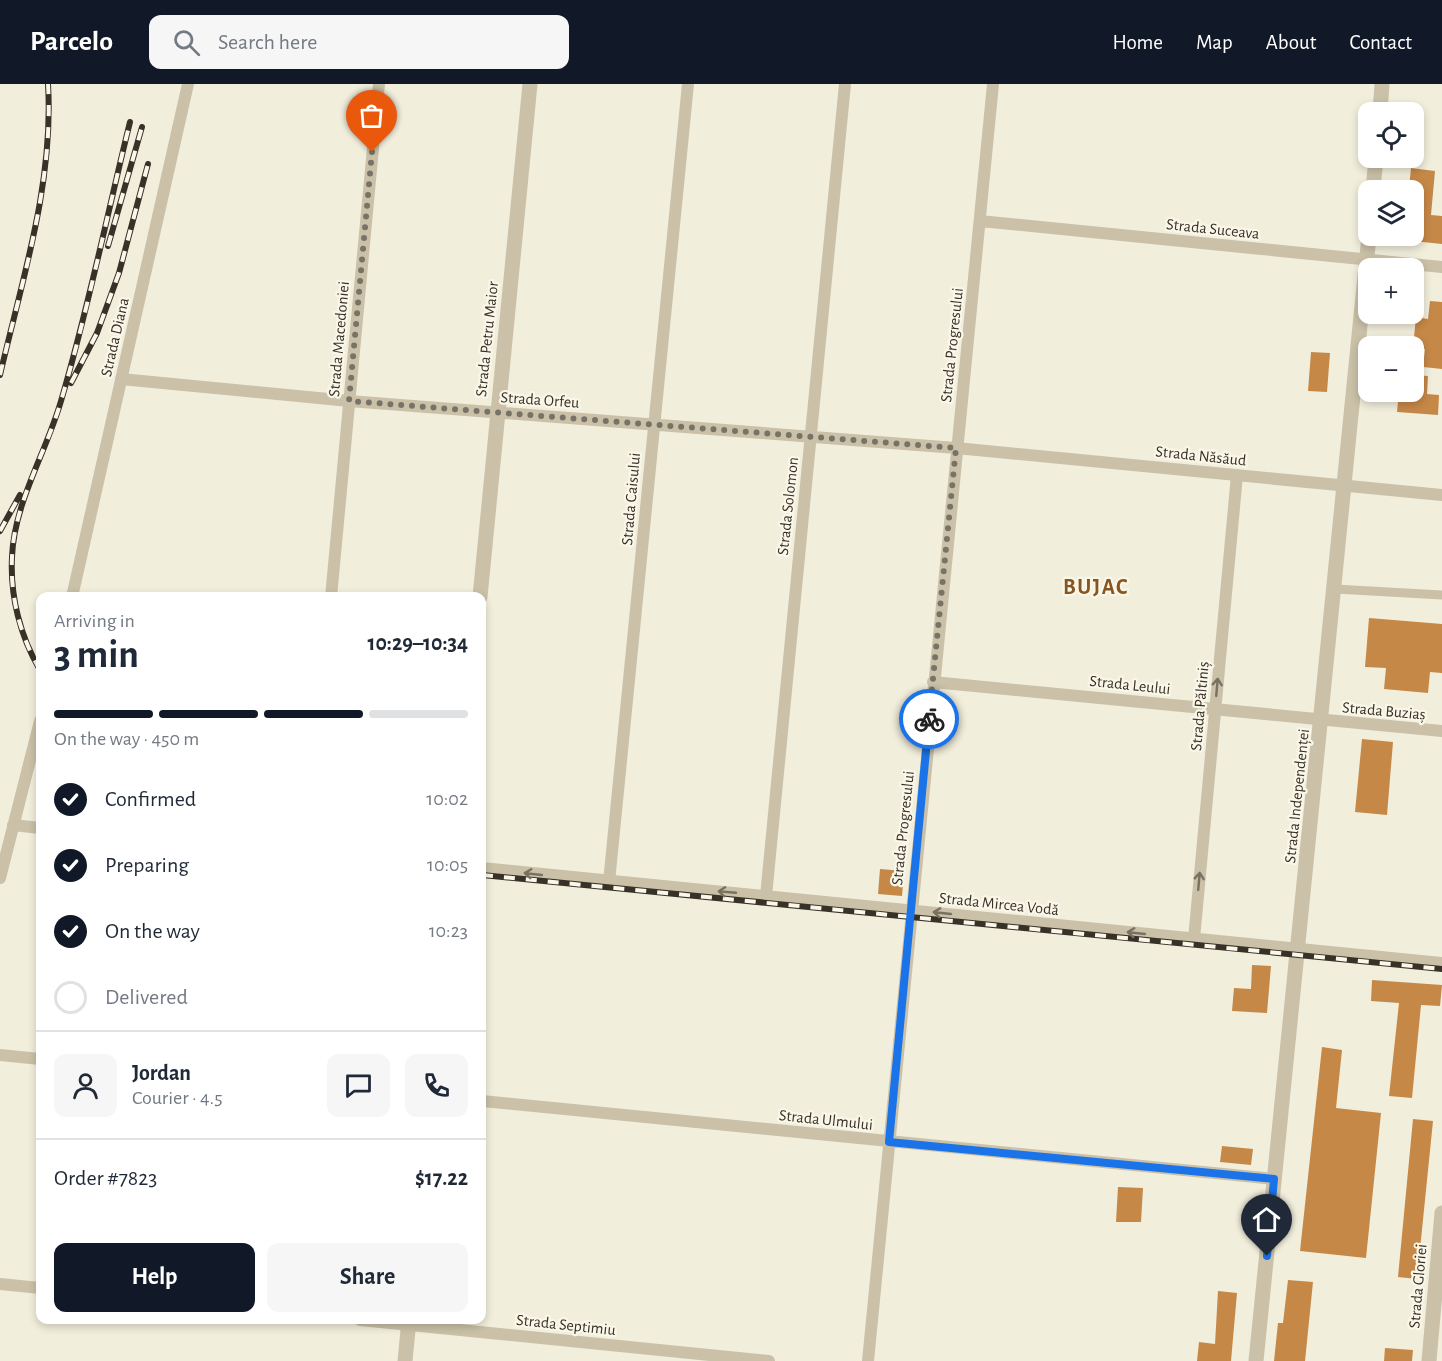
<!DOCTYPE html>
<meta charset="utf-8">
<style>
:root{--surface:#fff;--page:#f6f6f7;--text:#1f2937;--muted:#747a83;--line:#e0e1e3;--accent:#111827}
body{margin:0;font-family:"Alegreya Sans",sans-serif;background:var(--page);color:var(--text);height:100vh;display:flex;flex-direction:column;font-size:22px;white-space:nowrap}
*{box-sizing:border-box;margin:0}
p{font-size:20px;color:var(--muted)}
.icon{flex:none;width:33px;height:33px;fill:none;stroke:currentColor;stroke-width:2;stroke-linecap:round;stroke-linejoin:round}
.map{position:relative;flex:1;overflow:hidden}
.side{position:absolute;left:36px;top:508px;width:450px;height:732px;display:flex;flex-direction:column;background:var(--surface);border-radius:12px;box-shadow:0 3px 9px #0003}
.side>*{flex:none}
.controls{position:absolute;left:1358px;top:18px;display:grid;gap:12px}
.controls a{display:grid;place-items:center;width:66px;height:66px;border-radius:12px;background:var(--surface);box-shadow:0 3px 9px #0003;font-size:30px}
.pin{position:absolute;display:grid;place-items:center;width:51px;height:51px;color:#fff;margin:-62px -26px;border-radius:50% 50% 50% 0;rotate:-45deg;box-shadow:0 0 6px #0007}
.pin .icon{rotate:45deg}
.courier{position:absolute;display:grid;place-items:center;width:60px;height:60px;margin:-30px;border:4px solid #1a73e8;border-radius:50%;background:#fff;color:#222;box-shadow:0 2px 8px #0007}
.summary em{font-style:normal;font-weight:700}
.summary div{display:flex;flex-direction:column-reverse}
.summary{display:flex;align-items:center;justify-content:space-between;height:102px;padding:0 18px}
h1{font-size:39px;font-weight:700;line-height:45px}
.bar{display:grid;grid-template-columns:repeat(4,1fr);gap:9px 6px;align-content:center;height:72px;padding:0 18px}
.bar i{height:8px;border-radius:4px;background:var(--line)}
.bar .active{background:var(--accent)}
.bar p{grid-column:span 4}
.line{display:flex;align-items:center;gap:15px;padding:0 18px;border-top:2px solid var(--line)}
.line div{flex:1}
.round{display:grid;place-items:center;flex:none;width:63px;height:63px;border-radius:12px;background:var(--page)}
ol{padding:0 18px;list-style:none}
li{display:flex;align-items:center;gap:18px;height:66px}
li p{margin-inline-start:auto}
li .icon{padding:6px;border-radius:50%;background:var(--accent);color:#fff;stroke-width:4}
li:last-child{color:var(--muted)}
li i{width:33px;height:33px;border:3px solid var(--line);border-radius:50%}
.primary-button{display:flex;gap:12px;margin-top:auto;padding:12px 18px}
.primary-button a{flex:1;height:69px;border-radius:12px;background:var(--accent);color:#fff;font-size:24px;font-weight:700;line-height:69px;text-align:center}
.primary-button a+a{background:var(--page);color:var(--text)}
header{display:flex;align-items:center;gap:36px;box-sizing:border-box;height:84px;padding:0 30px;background:var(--accent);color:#fff}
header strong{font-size:28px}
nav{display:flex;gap:33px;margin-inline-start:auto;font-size:21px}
.search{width:420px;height:54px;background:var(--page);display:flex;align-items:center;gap:15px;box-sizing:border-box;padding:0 21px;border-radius:12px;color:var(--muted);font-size:22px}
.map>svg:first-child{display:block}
.building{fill:#c68847}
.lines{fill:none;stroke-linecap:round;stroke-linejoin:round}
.pedestrian{stroke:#cac1a8;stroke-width:9}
.minor{stroke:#cac1a8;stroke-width:12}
.tertiary{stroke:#cac1a8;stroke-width:15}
.rail-casing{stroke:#373128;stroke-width:6}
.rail{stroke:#faf7e9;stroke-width:4;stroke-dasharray:11;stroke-linecap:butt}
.oneway{stroke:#797262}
.done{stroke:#787367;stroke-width:6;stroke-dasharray:0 10.8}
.route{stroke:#1a73e8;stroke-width:8}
.labels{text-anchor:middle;stroke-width:4.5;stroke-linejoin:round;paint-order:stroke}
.street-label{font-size:16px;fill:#373128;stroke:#faf7e9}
.district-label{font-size:22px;font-weight:bold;letter-spacing:1.5px;fill:#865521;stroke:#faf7e9}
</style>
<header>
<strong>Parcelo</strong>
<div class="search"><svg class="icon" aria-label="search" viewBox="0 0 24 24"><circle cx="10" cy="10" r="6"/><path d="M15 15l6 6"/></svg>Search here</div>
<nav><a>Home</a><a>Map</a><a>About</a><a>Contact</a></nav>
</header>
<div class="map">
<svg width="1442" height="1277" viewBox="0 0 1442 1277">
<rect width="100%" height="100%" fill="#f2eedc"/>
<path class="building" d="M1411,84L1435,87L1431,131L1442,132V160L1413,157V129L1416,130L1419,104H1409Z
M1430,217L1442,218V285L1423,283L1425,265L1413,263L1416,233L1428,235Z
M1311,268L1330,269L1327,308L1308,307Z
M1413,291L1428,292L1427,310L1439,311L1438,331L1397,328L1399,308L1413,309Z
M1369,534L1442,540V589L1430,588L1428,609L1384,605L1386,584L1365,583Z
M1362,655L1393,658L1387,731L1355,728Z
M880,785L904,787L902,812L878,810Z
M1252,881L1271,882L1267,929L1232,927L1234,904L1251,905Z
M1372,896L1442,901L1440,922L1421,921L1412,1014L1389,1012L1399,919L1371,917Z
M1322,963L1342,966L1336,1024L1381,1029L1366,1174L1300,1167Z
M1413,1035L1433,1037L1417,1195L1398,1193Z
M1222,1062L1253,1065L1251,1081L1220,1078Z
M1118,1103L1143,1104L1141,1138H1116Z
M1288,1196L1313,1198L1305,1277H1274L1278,1239H1283Z
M1218,1207L1237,1209L1231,1277H1197L1199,1258L1215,1260Z
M1385,1264L1413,1266L1412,1277H1384Z"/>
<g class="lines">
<path class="pedestrian" d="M1335,505L1442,511"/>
<path class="minor" d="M980,137L1442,183
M121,295L349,317L956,364L1442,411
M72,513L188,0
M331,513L379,0
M933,598L1442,647
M13,741L40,744
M482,784L1442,879
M0,794L40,637
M609,798L688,0
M766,812L845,0
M1194,855L1237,391
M0,971L40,975
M482,1017L1274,1095
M0,1200L40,1204
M360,1236L769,1277
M868,1277L993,0"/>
<path class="tertiary" d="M1380,28L1382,0
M1373,106L1376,74
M480,513L530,0
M405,1277L409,1236
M1256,1277L1369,152
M1429,1277L1442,1129"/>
<defs>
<path id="rail" d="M108,162L142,43
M0,291C22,196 54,99 48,0
M71,299L97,249L119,189L148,80
M0,447L20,411
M40,586C20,552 10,512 12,473C14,419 46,369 61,317C88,226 107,131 130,38
M482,791L1442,885"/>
</defs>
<use href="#rail" class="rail-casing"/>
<use href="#rail" class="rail"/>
</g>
<defs><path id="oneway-shaft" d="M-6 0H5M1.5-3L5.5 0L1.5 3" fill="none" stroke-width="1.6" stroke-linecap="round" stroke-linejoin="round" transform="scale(1.5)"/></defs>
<g class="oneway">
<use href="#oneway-shaft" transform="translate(1217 603) rotate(-85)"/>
<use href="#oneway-shaft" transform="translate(533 790) rotate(-174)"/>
<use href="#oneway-shaft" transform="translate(1199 797) rotate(-85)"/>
<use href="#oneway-shaft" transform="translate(727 808) rotate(-175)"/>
<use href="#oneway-shaft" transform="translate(942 829) rotate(-174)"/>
<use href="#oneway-shaft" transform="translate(1136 849) rotate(-174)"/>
</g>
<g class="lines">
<path class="done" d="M372,68L349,317L956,364L929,635"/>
<path class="route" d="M929,635L889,1058L1274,1095L1267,1172"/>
</g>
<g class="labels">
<g class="street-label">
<text transform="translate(1213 144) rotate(6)" y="6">Strada Suceava</text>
<text transform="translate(114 253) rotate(-77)" y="6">Strada Diana</text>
<text transform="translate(338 255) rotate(-85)" y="6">Strada Macedoniei</text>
<text transform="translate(486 255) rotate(-84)" y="6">Strada Petru Maior</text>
<text transform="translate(951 261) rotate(-84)" y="6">Strada Progresului</text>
<text transform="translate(540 315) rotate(4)" y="6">Strada Orfeu</text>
<text transform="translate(1201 371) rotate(6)" y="6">Strada Năsăud</text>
<text transform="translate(630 415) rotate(-85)" y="6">Strada Caisului</text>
<text transform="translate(787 422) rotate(-84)" y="6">Strada Solomon</text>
<text transform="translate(1130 600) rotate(6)" y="6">Strada Leului</text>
<text transform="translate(1199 622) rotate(-85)" y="6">Strada Păltiniș</text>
<text transform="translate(1384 626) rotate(5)" y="6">Strada Buziaș</text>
<text transform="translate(1296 712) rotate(-84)" y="6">Strada Independenței</text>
<text transform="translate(902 744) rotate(-84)" y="6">Strada Progresului</text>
<text transform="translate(999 819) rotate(6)" y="6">Strada Mircea Vodă</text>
<text transform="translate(826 1035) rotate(6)" y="6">Strada Ulmului</text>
<text transform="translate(1417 1202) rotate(-85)" y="6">Strada Gloriei</text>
<text transform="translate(566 1240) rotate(6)" y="6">Strada Septimiu</text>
</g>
<g class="district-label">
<text x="1096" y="510">BUJAC</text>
</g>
</g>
</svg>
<div class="controls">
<a><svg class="icon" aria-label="locate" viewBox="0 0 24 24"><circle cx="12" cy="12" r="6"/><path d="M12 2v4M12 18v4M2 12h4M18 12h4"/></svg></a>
<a><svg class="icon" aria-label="layers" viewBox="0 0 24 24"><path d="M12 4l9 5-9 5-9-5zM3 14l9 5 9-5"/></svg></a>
<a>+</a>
<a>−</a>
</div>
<div class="pin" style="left:372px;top:68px;background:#ea580c"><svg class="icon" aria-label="bag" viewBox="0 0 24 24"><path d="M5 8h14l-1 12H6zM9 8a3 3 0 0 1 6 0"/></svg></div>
<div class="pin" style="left:1267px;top:1172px;background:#1f2937"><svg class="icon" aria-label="home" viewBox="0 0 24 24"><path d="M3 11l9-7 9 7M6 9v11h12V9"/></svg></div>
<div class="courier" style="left:929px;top:635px"><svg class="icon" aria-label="bike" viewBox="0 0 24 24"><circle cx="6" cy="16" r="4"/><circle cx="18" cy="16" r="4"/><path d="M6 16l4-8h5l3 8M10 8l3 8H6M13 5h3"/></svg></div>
<section class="side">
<div class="summary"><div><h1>3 min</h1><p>Arriving in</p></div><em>10:29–10:34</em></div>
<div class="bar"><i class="active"></i><i class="active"></i><i class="active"></i><i></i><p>On the way · 450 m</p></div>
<ol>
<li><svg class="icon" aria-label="check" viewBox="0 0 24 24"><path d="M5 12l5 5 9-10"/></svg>Confirmed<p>10:02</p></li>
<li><svg class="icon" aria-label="check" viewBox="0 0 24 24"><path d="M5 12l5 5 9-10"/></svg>Preparing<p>10:05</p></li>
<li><svg class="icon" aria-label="check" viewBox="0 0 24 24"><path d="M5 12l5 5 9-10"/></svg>On the way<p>10:23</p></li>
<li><i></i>Delivered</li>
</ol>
<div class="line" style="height:108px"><a class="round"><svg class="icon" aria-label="person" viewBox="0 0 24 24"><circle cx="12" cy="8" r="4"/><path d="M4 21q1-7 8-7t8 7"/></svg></a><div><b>Jordan</b><p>Courier · 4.5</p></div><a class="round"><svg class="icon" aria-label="chat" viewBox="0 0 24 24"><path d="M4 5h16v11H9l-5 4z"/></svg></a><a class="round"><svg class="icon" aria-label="phone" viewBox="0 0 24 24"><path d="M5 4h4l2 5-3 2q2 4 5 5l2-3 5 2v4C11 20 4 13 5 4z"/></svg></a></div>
<div class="line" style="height:78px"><div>Order #7823</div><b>$17.22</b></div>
<div class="primary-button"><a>Help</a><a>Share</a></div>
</section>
</div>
